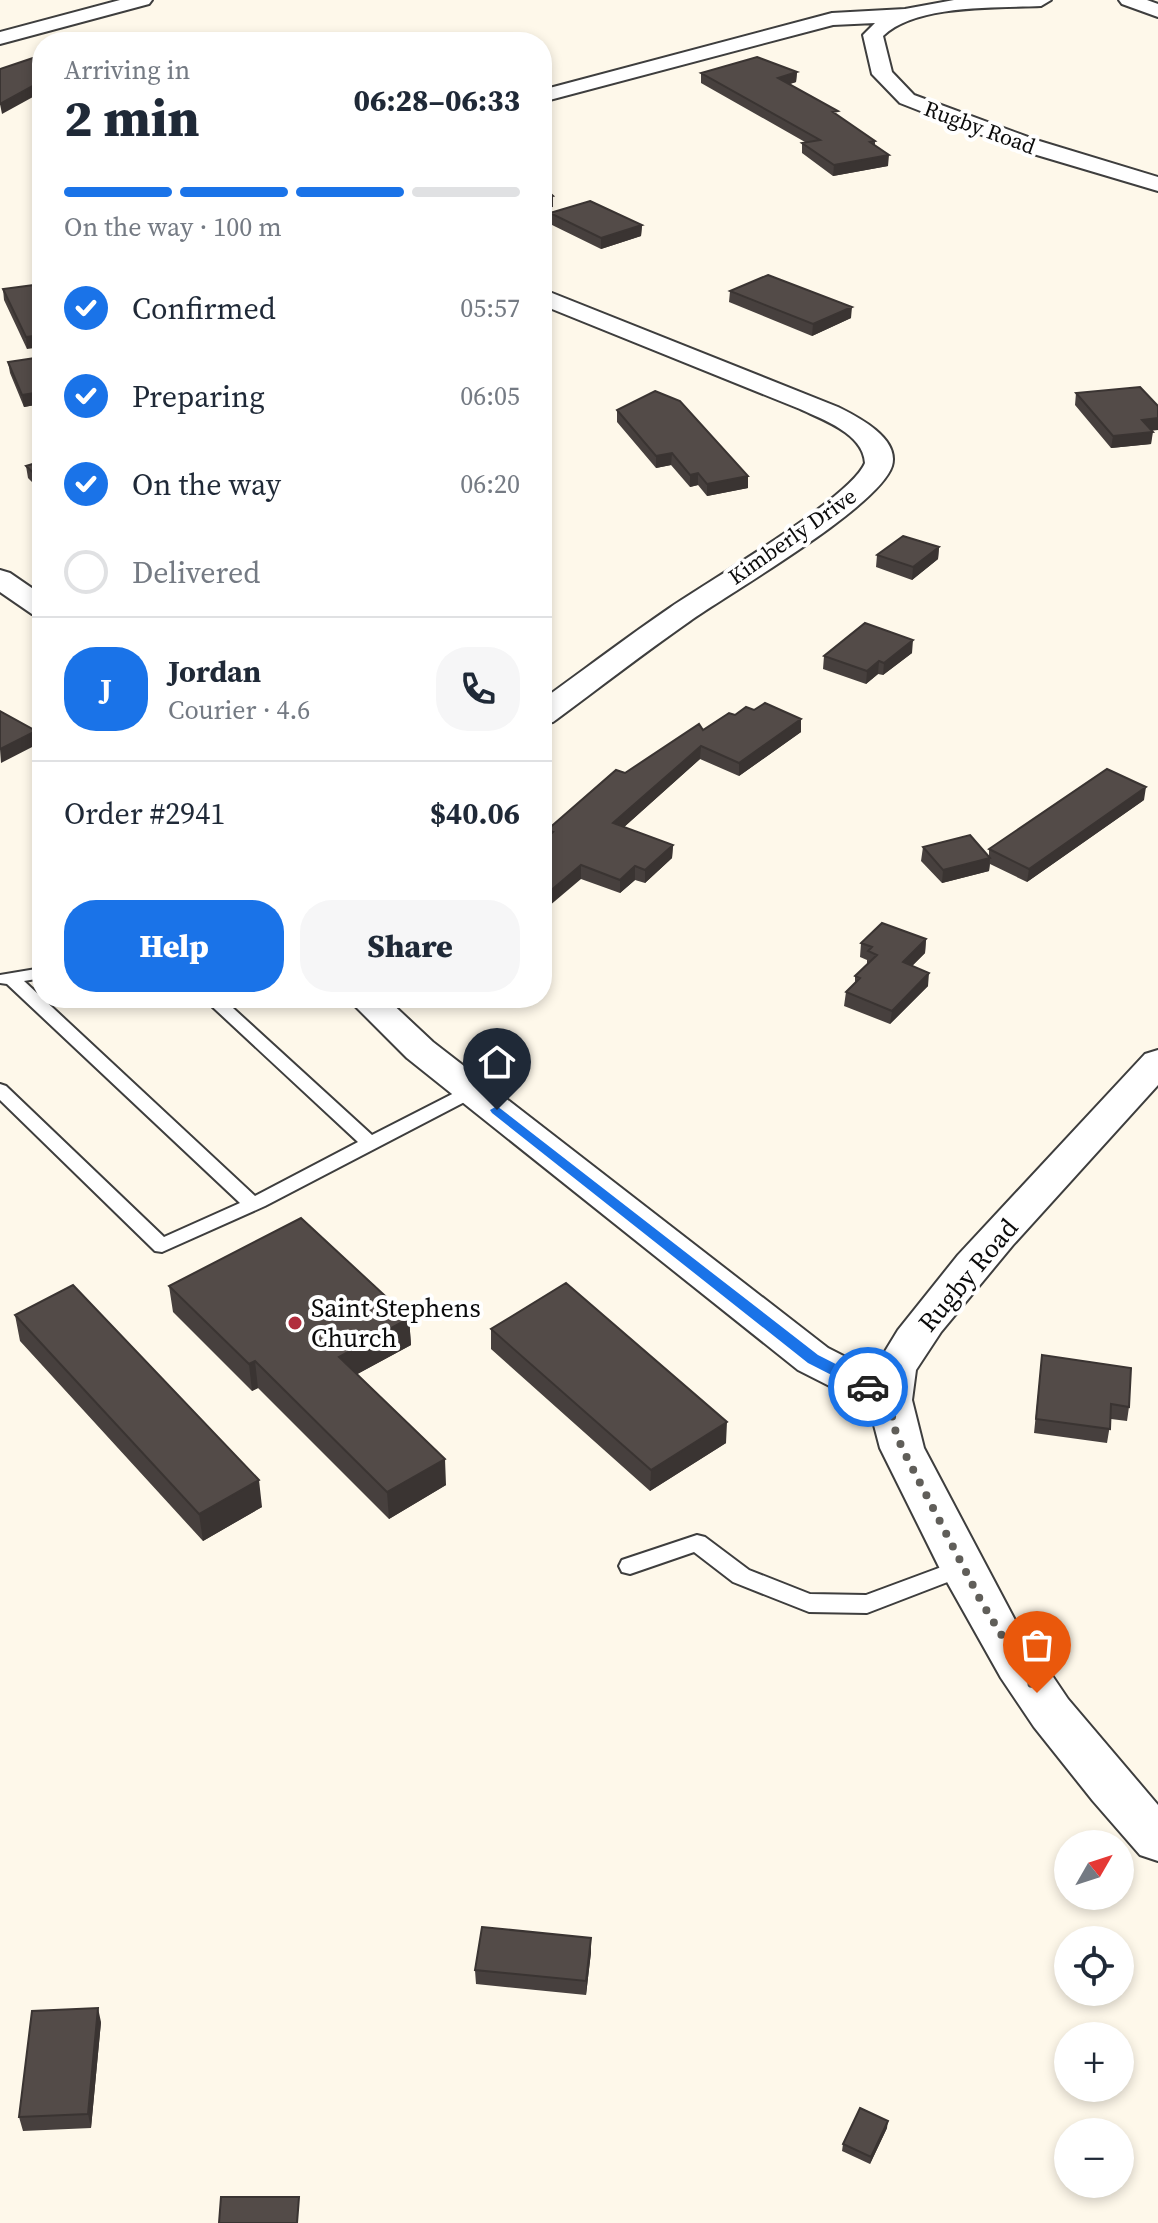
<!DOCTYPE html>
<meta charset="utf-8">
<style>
:root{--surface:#fff;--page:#f6f6f7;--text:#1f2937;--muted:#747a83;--line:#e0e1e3;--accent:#1a73e8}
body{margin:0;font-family:"Source Serif 4",serif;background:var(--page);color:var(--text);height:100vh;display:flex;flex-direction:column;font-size:30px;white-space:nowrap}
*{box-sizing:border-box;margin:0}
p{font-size:26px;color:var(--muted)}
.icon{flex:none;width:44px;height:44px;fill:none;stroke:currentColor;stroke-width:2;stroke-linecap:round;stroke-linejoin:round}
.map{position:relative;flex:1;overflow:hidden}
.panel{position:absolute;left:32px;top:32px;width:520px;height:976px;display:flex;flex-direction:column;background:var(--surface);border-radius:32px;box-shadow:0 4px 12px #0003}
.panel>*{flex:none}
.needle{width:52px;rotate:51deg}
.fabs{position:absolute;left:1054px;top:1830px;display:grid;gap:16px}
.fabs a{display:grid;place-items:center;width:80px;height:80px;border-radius:50%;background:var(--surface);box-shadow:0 4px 12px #0003;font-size:40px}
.pin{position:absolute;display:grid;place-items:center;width:68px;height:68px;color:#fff;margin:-82px -34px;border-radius:50% 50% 50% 0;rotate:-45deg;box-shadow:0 0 8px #0007}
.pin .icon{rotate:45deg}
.courier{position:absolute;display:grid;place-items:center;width:80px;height:80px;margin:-40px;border:6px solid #1a73e8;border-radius:50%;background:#fff;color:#222;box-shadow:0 2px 10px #0007}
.overview em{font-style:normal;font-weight:800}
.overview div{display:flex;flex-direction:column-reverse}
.overview{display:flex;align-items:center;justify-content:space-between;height:136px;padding:0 32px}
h1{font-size:52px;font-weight:800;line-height:60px}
.bar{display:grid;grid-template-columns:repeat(4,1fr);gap:12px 8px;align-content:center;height:96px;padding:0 32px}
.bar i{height:10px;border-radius:6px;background:var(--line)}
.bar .current{background:var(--accent)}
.bar p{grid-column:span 4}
.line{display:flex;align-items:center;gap:20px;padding:0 32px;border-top:2px solid var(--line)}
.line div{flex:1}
.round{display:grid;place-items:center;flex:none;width:84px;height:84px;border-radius:32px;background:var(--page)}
ol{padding:0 32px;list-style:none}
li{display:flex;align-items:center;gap:24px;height:88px}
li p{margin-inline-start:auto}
li .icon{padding:8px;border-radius:50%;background:var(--accent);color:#fff;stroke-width:4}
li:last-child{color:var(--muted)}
li i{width:44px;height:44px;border:4px solid var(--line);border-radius:50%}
.action{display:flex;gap:16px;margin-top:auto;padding:16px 32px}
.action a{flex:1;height:92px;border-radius:32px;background:var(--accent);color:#fff;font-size:32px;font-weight:800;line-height:92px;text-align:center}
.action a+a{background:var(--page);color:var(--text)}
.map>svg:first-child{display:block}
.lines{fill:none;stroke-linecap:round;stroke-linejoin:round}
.service-casing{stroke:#3e3e3e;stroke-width:4}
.minor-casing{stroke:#3e3e3e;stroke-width:4}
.service{fill:#fff;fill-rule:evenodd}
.minor{fill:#fff;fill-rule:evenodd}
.wall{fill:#47403e}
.shaded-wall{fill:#3a3432}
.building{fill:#534b48;stroke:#3a3432;stroke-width:2}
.route{fill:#1a73e8}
.done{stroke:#605e59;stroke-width:8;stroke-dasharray:0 14.4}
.poi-dot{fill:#b12d3d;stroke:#fff;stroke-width:3}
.labels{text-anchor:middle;stroke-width:8;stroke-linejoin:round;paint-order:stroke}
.far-street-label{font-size:22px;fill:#0b0b0b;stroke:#fff}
.street-label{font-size:26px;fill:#0b0b0b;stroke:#fff}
.poi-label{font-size:26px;fill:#0b0b0b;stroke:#fff;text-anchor:start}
</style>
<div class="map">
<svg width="1158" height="2223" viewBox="0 0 1158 2223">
<rect width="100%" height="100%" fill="#fef8ea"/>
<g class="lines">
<defs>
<path id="service" d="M42,968V978L24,981L255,1196L358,1142L203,998H222L372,1135L466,1087H478L481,1091L478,1095L265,1206L162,1252L155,1251L0,1100V1084L6,1086L164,1237L240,1203L7,984L0,983V975Z
M697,1535L705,1537L749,1570L810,1594L866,1595L963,1559L971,1561L974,1567L971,1573L867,1613L809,1612L733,1582L694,1552L630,1574L622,1572L619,1566L622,1560Z"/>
<path id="minor" d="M120,0H152L149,4L0,44V32Z
M954,0H1051L1041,6C997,8 916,4 883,36L892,72L914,95L1036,140L1158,177V191L1020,150L900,103L872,74L863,35L875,23L833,25L542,102V90L832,13L905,9Z
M1119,0H1147L1158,4V17L1122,4Z
M542,289L838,407C858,417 900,438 892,466C879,507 731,592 690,621C644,653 599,688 553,722L542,724V700C585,669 627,637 671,607C709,581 851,498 865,463C863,433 823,420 800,409L542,305Z
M0,570L10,573L42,595V617L32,614L0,592Z
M347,998H386L433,1042L828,1348L873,1371L898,1330L958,1255L1145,1054L1158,1050V1085L1013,1245L941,1332L916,1370L912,1400L924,1448L1016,1622L1068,1699L1158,1805V1861L1140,1855L1093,1801L1034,1727L1001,1678L942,1573L880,1448L869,1406L798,1370L407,1058Z"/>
</defs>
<use href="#service" class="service-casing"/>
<use href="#minor" class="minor-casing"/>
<use href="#service" class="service"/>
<use href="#minor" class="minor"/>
</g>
<path class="wall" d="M797,72L796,82L790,84L875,141V146L888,166L833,176L802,153V143L805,142L701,83V73Z
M550,213L642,225L641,236L601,249L550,224Z
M42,284L27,349L4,300L3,289Z
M730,291L851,318L812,336L729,302Z
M42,357V415L35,405L24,407L10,373L8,362Z
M1076,393L1158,406V430H1152L1151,444L1111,448L1075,405Z
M617,410L748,476V488L707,496L698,485L690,487L671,465L656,468L617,422Z
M42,461V498L40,490L28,478L26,466Z
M939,547L938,559L912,580L876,567L877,555Z
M912,653L883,675L878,674L866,684L823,669L824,656Z
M735,715L801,732L739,776L700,759L624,827L673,845L672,858L645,883L635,880L620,893L581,879L547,838V830L625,773L703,730Z
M1144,800L1027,882L990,864L989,871L942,883L921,861L923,847L989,856V849Z
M926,939L925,953L912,966L928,986L890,1024L844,1006L846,992L855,983V976L867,965V960L860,957L861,943Z
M483,998H504L497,1004Z
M169,1286L409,1318L411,1345L357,1374L446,1485L389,1519L258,1388L252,1391L173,1312Z
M15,1315L262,1507L203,1541L20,1341Z
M491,1329L726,1443L650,1491L491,1349Z
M1042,1355L1129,1407L1127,1421L1111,1419L1107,1443L1034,1433Z
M591,1952L586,1995L476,1984L475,1970Z
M101,2022L91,2128L23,2131L19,2117Z
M887,2128L870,2164L842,2151L843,2144Z"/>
<path class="shaded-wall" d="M797,72L796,82L777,88L778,78Z
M42,81V92L2,114L0,104Z
M889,155L888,166L833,176L834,165Z
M553,196V207L542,208V198Z
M642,225L641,236L601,249V238Z
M852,307L851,318L812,336L813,324Z
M42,335V347L27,349L26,337Z
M34,393L35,405L24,407L22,395Z
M1158,418V430L1141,432L1142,420Z
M1153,432L1151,444L1111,448L1113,436Z
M672,453L671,465L656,468V456Z
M698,473V485L690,487V475Z
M748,476V488L707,496V484Z
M939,547L938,559L912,580L913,567Z
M913,640L912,653L883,675L884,663Z
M879,661L878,674L866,684L867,671Z
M801,719V732L739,776V763Z
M36,731L38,744L1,763L0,749Z
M701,746L700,759L613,837V823Z
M1146,787L1144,800L1027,882L1029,869Z
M673,845L672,858L645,883V870Z
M990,858L989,871L942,883L943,870Z
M581,865V879L542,912V898Z
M635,866V880L620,893V880Z
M926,939L925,953L902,976L903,962Z
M929,973L928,986L890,1024L892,1011Z
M497,998H504L497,1004Z
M409,1318L411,1345L341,1383L339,1357Z
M255,1361L258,1388L252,1391L249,1364Z
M727,1422L726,1443L650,1491L651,1470Z
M445,1459L446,1485L389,1519L387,1492Z
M259,1480L262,1507L203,1541L199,1514Z
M591,1938V1952L586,1995V1981Z
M98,2008L101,2022L91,2128L88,2114Z
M888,2121L887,2128L870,2164L871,2157Z"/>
<path class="building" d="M42,55V81L0,104V69Z
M757,57L797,72L778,78L838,111L833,112L875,141L870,142L889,155L834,165L802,143L820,140L701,73Z
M542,186L553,196L542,198Z
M590,201L642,225L601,238L550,213Z
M768,275L852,307L813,324L730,291Z
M42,284V335L26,337L3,289Z
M42,357V405L34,393L22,395L8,362Z
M1140,387L1158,406V418L1142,420L1153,432L1113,436L1076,393Z
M655,391L680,401L748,476L707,484L698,473L690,475L672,453L656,456L617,410Z
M42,461V481L26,466Z
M903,536L939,547L913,567L877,555Z
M865,623L913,640L884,663L879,661L867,671L824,656Z
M765,703L801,719L739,763L701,746L613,823L673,845L645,870L635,866L620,880L581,865L542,898V842L553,832L547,830L616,770L625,773L699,724L703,730L729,713L735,715L746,707L754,710Z
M0,711L36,731L0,749Z
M1107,769L1146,787L1029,869L989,849Z
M970,835L990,858L943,870L923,847Z
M882,923L926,939L903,962L929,973L892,1011L846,992L860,978L855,976L877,955L868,951L872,947L861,943Z
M301,1218L409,1318L339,1357L445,1459L387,1492L255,1361L249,1364L169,1286Z
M566,1283L727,1422L651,1470L491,1329Z
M73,1285L259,1480L199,1514L15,1315Z
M1042,1355L1131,1368L1129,1407L1111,1404L1110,1429L1036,1419Z
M482,1927L591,1938L586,1981L475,1970Z
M98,2008L88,2114L19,2117L32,2011Z
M860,2108L888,2121L871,2157L843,2144Z
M221,2197H299L297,2223H219Z"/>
<path class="route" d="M497,1106L818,1355L873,1383V1391H863L808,1363L492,1113L490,1110Z"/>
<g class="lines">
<path class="done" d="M868,1387L890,1398L893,1424L902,1448L982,1603L1037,1693"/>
</g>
<circle class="poi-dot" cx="295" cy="1323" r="8"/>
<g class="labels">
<g class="far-street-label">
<text transform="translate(980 127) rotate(20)" y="8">Rugby Road</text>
<text transform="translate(792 536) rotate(-35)" y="8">Kimberly Drive</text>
</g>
<g class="street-label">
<text transform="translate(968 1275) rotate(-50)" y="9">Rugby Road</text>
</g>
<g class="poi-label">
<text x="311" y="1317">Saint Stephens<tspan x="311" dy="30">Church</tspan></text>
</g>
</g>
</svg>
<div class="fabs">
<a><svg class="needle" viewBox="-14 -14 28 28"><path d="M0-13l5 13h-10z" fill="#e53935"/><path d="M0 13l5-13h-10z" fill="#747a83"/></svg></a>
<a><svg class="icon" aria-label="locate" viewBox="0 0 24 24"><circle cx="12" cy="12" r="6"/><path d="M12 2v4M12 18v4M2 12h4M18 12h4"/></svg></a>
<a>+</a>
<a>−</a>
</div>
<div class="pin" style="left:1037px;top:1693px;background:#ea580c"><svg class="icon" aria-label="bag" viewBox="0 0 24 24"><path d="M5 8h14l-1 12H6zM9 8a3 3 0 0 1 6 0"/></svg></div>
<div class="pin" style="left:497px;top:1110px;background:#1f2937"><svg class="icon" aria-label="home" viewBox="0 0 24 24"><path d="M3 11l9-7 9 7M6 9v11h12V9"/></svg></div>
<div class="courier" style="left:868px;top:1387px"><svg class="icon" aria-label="car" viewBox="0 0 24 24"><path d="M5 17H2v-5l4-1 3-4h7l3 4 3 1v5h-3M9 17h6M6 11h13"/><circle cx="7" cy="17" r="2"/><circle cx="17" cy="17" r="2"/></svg></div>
<section class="panel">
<div class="overview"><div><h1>2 min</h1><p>Arriving in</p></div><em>06:28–06:33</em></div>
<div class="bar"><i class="current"></i><i class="current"></i><i class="current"></i><i></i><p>On the way · 100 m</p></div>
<ol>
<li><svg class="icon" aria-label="check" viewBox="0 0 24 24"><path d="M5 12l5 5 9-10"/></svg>Confirmed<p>05:57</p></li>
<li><svg class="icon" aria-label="check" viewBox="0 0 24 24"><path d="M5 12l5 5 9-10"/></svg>Preparing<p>06:05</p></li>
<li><svg class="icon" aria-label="check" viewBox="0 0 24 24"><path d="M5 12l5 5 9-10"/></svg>On the way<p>06:20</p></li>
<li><i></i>Delivered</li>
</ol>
<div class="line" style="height:144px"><b class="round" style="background:var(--accent);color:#fff">J</b><div><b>Jordan</b><p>Courier · 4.6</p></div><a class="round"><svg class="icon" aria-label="phone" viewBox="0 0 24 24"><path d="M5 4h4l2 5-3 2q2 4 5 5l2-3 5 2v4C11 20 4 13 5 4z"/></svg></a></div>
<div class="line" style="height:104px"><div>Order #2941</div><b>$40.06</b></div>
<div class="action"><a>Help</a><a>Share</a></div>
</section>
</div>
